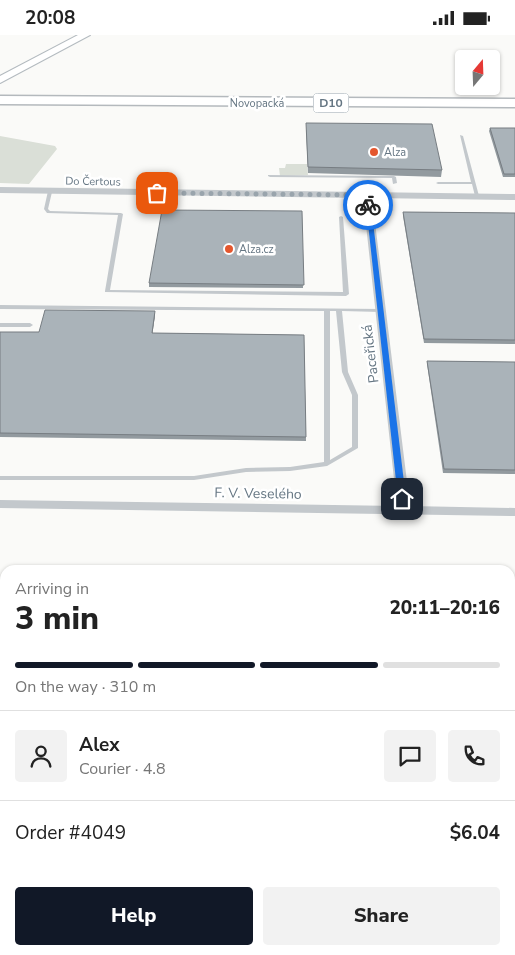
<!DOCTYPE html>
<meta charset="utf-8">
<style>
:root{--surface:#fff;--page:#f2f2f2;--text:#222;--muted:#767676;--line:#e0e0e0;--accent:#111827}
body{margin:0;font-family:"Nunito Sans",sans-serif;background:var(--page);color:var(--text);height:100vh;display:flex;flex-direction:column;font-size:19px;white-space:nowrap}
*{box-sizing:border-box;margin:0}
p{font-size:16px;color:var(--muted)}
.icon{flex:none;width:28px;height:28px;fill:none;stroke:currentColor;stroke-width:2;stroke-linecap:round;stroke-linejoin:round}
.map{position:relative;flex:1;overflow:hidden}
.side{position:absolute;left:0px;top:530px;width:515px;height:390px;display:flex;flex-direction:column;background:var(--surface);border-radius:15px 15px 0 0;box-shadow:0 1px 4px #0004}
.side>*{flex:none}
.needle{width:32px;rotate:19deg}
.controls{position:absolute;left:455px;top:15px;display:grid;gap:10px}
.controls a{display:grid;place-items:center;width:45px;height:45px;border-radius:5px;background:var(--surface);box-shadow:0 1px 4px #0004;font-size:25px}
.pin{position:absolute;display:grid;place-items:center;width:42px;height:42px;color:#fff;margin:-21px;border-radius:10px;box-shadow:0 2px 8px #0006}
.courier{position:absolute;display:grid;place-items:center;width:50px;height:50px;margin:-25px;border:4px solid #1a73e8;border-radius:50%;background:#fff;color:#222;box-shadow:0 1px 6px #0007}
.headline em{font-style:normal;font-weight:800}
.headline div{display:flex;flex-direction:column-reverse}
.headline{display:flex;align-items:center;justify-content:space-between;height:85px;padding:0 15px}
h1{font-size:32px;font-weight:800;line-height:38px}
.bar{display:grid;grid-template-columns:repeat(4,1fr);gap:8px 5px;align-content:center;height:60px;padding:0 15px}
.bar i{height:6px;border-radius:4px;background:var(--line)}
.bar .selected{background:var(--accent)}
.bar p{grid-column:span 4}
.line{display:flex;align-items:center;gap:12px;padding:0 15px;border-top:1px solid var(--line)}
.line div{flex:1}
.round{display:grid;place-items:center;flex:none;width:52px;height:52px;border-radius:5px;background:var(--page)}
.button{display:flex;gap:10px;margin-top:auto;padding:10px 15px}
.button a{flex:1;height:58px;border-radius:5px;background:var(--accent);color:#fff;font-size:20px;font-weight:800;line-height:58px;text-align:center}
.button a+a{background:var(--page);color:var(--text)}
.status{display:flex;justify-content:space-between;align-items:center;height:35px;padding:0 25px;background:var(--surface);direction:ltr}
.status svg{height:14px;fill:currentColor}
.map>svg:first-child{display:block}
.green{fill:#dadfd7}
.lines{fill:none;stroke-linecap:round;stroke-linejoin:round}
.secondary-casing{stroke:#b3babf;stroke-width:2}
.highway-casing{stroke:#b4b9bd;stroke-width:3}
.lane{fill:#c3c8cc;fill-rule:evenodd}
.street{fill:#c3c8cc;fill-rule:evenodd}
.secondary{fill:#fff;fill-rule:evenodd}
.highway{fill:#fff;fill-rule:evenodd}
.wall{fill:#929a9f}
.shaded-wall{fill:#777d82}
.building{fill:#aab3b9;stroke:#777d82}
.route{fill:#1a73e8}
.done{stroke:#99a4ac;stroke-width:5;stroke-dasharray:0 9}
.poi-dot{fill:#e4572e;stroke:#fff;stroke-width:2}
.labels{text-anchor:middle;stroke-width:5;stroke-linejoin:round;paint-order:stroke}
.far-street-label{font-size:11px;fill:#657683;stroke:#fff}
.far-poi-label{font-size:11px;fill:#657683;stroke:#fff;text-anchor:start}
.shield{fill:#fff;stroke:#939fa8;stroke-width:1}
.shield-label{font-size:12px;font-weight:bold;fill:#657683}
.street-label{font-size:14px;fill:#657683;stroke:#fff}
</style>
<div class="status"><b>20:08</b><svg viewBox="0 0 49 12"><path d="M0 12V9h3v3zM5 12V6h3v6zM10 12V3h3v9zM15 12V0h3v12zM26 1h20v11H26zM47 4h2v5h-2z"/></svg></div>
<div class="map">
<svg width="515" height="920" viewBox="0 0 515 920">
<rect width="100%" height="100%" fill="#fafaf8"/>
<path class="green" d="M0,101L55,111L57,114L29,149L0,148Z
M286,129H307L308,140L280,141L279,133H285Z"/>
<g class="lines">
<defs>
<path id="secondary" d="M78,0H90L0,48V41Z"/>
<path id="highway" d="M0,61L515,64V72L0,69Z"/>
</defs>
<use href="#secondary" class="secondary-casing"/>
<use href="#highway" class="highway-casing"/>
<path class="lane" d="M460,100L463,101L479,161V162L475,161L472,149H438L436,148L438,147H471Z
M268,140L394,141L396,142L397,148L393,149L392,143L270,142L268,141Z
M48,156L52,157L48,174L50,176L121,178L123,179L110,255L343,257L339,182L341,181L343,182L349,259L346,261L105,257V256L118,180L47,178L44,174Z
M0,270L382,274V276L380,277L342,276L348,337L358,360V413L327,431L290,436L246,437L194,445H0V441H194L246,433L290,432L324,427V276L0,274ZM330,276H336L342,337L352,360V412L330,425Z
M0,288H30L33,290L30,292H0Z
M510,842H515V850H510Z
M285,915H295V920H285Z"/>
<path class="street" d="M0,152L515,159V165L372,163L410,471L515,473V481L0,473V465L397,471L363,163L0,158Z"/>
<use href="#secondary" class="secondary"/>
<use href="#highway" class="highway"/>
</g>
<path class="wall" d="M490,93H515V142H503L489,96Z
M306,95L442,135L441,142L308,138Z
M302,176L303,253L149,252V248Z
M403,177L515,178V309L424,308L403,181Z
M155,280L152,298L304,300L306,406L0,402V297H39Z
M427,326L515,327V439L443,438L427,329Z
M510,606H515V633H510Z
M0,624L4,700H0Z
M510,650L514,673L510,688Z
M510,717H515V765H510Z
M0,723H5V772H0Z
M510,851H515V920H453L334,916L510,915Z"/>
<path class="shaded-wall" d="M155,276V280L152,302V298Z
M5,673V696L4,700L1,689Z
M82,915H85L84,920H81Z
M144,915H146L145,920H143Z"/>
<path class="building" d="M306,88L432,89L442,135L308,132Z
M490,93H515V139H504Z
M162,175L302,176L304,250L149,248Z
M403,177L515,178V305L424,304Z
M45,275L155,276L152,298L304,300L306,402L0,398V297H39Z
M427,326L515,327V435L444,434Z
M510,606H515V619H510Z
M0,624H5V673L1,689H0Z
M510,650L514,673H510Z
M510,717H515V751H510Z
M0,723H5V757H0Z
M510,851H515V909H510Z
M52,915H82L81,920H51Z
M120,915H144L143,920H120Z
M237,915H267V920H237Z"/>
<path class="route" d="M368,169L371,170L406,464L402,467L398,464L366,170Z"/>
<g class="lines">
<path class="done" d="M157,158L367,160L368,170"/>
</g>
<g class="poi-dot">
<circle cx="374" cy="117" r="5"/>
<circle cx="229" cy="214" r="5"/>
</g>
<g class="labels">
<g class="far-street-label">
<text x="257" y="72">Novopacká</text>
<text transform="translate(93 146) rotate(1)" y="4">Do Čertous</text>
</g>
<g class="far-poi-label">
<text x="384" y="121">Alza</text>
<text x="239" y="218">Alza.cz</text>
</g>
<rect class="shield" x="313.5" y="58.5" width="35" height="19" rx="4"/>
<g class="shield-label">
<text x="331" y="72">D10</text>
</g>
<g class="street-label">
<text transform="translate(370 319) rotate(-97)" y="5">Paceřická</text>
<text transform="translate(258 458) rotate(1)" y="5">F. V. Veselého</text>
</g>
</g>
</svg>
<div class="controls">
<a><svg class="needle" viewBox="-14 -14 28 28"><path d="M0-13l5 13h-10z" fill="#e53935"/><path d="M0 13l5-13h-10z" fill="#767676"/></svg></a>
</div>
<div class="pin" style="left:157px;top:158px;background:#ea580c"><svg class="icon" aria-label="bag" viewBox="0 0 24 24"><path d="M5 8h14l-1 12H6zM9 8a3 3 0 0 1 6 0"/></svg></div>
<div class="pin" style="left:402px;top:464px;background:#1f2937"><svg class="icon" aria-label="home" viewBox="0 0 24 24"><path d="M3 11l9-7 9 7M6 9v11h12V9"/></svg></div>
<div class="courier" style="left:368px;top:170px"><svg class="icon" aria-label="bike" viewBox="0 0 24 24"><circle cx="6" cy="16" r="4"/><circle cx="18" cy="16" r="4"/><path d="M6 16l4-8h5l3 8M10 8l3 8H6M13 5h3"/></svg></div>
<section class="side">
<div class="headline"><div><h1>3 min</h1><p>Arriving in</p></div><em>20:11–20:16</em></div>
<div class="bar"><i class="selected"></i><i class="selected"></i><i class="selected"></i><i></i><p>On the way · 310 m</p></div>
<div class="line" style="height:90px"><a class="round"><svg class="icon" aria-label="person" viewBox="0 0 24 24"><circle cx="12" cy="8" r="4"/><path d="M4 21q1-7 8-7t8 7"/></svg></a><div><b>Alex</b><p>Courier · 4.8</p></div><a class="round"><svg class="icon" aria-label="chat" viewBox="0 0 24 24"><path d="M4 5h16v11H9l-5 4z"/></svg></a><a class="round"><svg class="icon" aria-label="phone" viewBox="0 0 24 24"><path d="M5 4h4l2 5-3 2q2 4 5 5l2-3 5 2v4C11 20 4 13 5 4z"/></svg></a></div>
<div class="line" style="height:65px"><div>Order #4049</div><b>$6.04</b></div>
<div class="button"><a>Help</a><a>Share</a></div>
</section>
</div>
